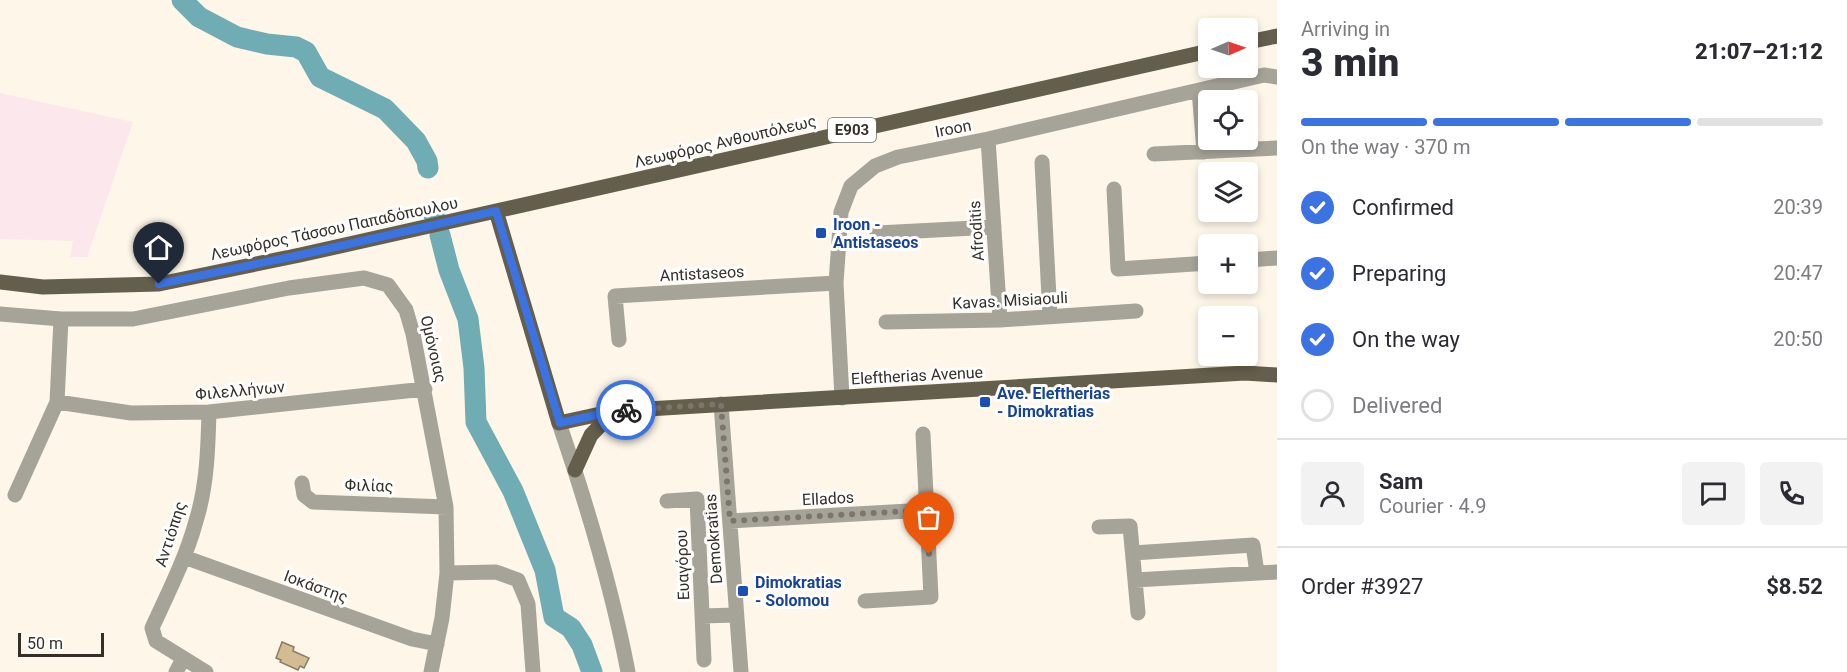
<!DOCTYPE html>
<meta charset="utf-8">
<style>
:root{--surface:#fff;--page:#f2f2f3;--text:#2b2b33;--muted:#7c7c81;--line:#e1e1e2;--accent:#3c73e3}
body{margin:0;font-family:Roboto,sans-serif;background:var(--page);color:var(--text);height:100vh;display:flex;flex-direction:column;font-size:22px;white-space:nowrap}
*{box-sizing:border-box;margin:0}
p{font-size:20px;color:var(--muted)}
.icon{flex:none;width:33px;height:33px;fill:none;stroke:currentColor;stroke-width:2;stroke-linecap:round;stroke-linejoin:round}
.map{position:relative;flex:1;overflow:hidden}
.sheet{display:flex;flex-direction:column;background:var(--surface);width:570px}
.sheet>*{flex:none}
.needle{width:39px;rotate:88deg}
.fabs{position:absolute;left:1198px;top:18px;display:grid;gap:12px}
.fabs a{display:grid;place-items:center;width:60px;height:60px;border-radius:6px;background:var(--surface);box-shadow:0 3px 9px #0003;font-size:30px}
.scale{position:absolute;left:18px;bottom:15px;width:86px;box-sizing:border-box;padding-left:6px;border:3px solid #352f27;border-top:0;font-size:16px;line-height:21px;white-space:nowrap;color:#352f27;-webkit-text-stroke:4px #fff;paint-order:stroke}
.pin{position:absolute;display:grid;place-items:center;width:51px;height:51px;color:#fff;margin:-62px -26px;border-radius:50% 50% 50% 0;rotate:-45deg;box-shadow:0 0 6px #0007}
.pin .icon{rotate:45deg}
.courier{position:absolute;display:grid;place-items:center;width:60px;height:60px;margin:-30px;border:4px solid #3c73e3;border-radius:50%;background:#fff;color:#222;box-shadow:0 2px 8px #0007}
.head em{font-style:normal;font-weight:800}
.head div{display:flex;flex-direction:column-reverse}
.head{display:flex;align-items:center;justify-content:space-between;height:102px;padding:0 24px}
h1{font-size:39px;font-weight:800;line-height:45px}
.bar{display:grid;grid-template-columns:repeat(4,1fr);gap:9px 6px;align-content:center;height:72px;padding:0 24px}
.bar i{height:8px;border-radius:4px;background:var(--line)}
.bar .active{background:var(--accent)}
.bar p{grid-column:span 4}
.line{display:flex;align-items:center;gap:15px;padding:0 24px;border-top:2px solid var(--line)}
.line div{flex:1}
.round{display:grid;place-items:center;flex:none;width:63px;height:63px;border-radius:6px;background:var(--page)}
ol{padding:0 24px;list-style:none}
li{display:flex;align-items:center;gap:18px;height:66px}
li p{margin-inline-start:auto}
li .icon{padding:6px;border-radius:50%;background:var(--accent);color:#fff;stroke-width:4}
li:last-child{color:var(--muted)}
li i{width:33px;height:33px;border:3px solid var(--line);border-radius:50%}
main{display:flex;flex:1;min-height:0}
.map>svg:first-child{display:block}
.industrial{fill:#fce7ec}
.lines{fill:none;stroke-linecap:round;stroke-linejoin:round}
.river{stroke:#70acb3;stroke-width:21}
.building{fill:#d4bc92;stroke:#897d68;stroke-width:1.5}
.minor{stroke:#a6a398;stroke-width:15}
.major{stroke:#645e4c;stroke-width:15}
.done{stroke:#7b756b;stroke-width:6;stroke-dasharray:0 10.8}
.route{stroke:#3c73e3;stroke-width:8}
.transit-dot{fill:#1a4fb4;stroke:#fff;stroke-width:2}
.labels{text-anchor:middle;stroke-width:6;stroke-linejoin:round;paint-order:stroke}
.shield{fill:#fff;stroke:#726d68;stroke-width:1.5}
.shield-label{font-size:15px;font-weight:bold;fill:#352f27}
.street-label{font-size:16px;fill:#352f27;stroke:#fff}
.transit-label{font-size:16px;font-weight:bold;fill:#164399;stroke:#fff;text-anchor:start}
</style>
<main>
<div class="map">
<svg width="1277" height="672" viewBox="0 0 1277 672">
<rect width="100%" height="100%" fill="#fef6e8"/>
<path class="industrial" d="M0,93L133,122L87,257H70L73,241L0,239Z"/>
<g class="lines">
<path class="river" d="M182,0L199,17L237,37L267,44L296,47L306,52L320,77L385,109L416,141L427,161L428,168
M434,213V215
M440,235L449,270L468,319L474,368L476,422L513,491L545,570L554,617L571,628L582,645L592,672"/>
</g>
<path class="building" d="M282,642L294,647L293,651L309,658L304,668L300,666L298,670L280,662L281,660L276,658Z"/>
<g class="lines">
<path class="minor" d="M1199,90L1204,152
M988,139L1000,320
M1154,154L1277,148
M1042,162L1050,317
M1114,189L1118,269L1209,263
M877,233L994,227
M1248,260L1277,258
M0,314L61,319H133L289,288L364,278L388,285L406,310L413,334L446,507L447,573L442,618L431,672
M886,322L1000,320L1136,311
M619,340L615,296L836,283
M842,398L836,283L841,212L851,186L875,166L898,157L988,139L1264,75L1277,77
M57,402L131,413L209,412L425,389
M721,404L741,672
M559,423C587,505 612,588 628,672
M302,483L304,495L313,502L446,507
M15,495L57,402L61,319
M667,501L697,499L704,660
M730,521L927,510
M1099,527L1130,526L1138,613
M1133,553L1253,545L1257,573
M184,557L412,639L437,644
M447,573L496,572L518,580L528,604L533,672
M1135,580L1277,572
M865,601L931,597L923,434
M702,616L736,615
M176,672L183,659
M206,672L156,641L152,628C168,593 186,558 196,521C207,486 208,448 209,412"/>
<path class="major" d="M1248,42L1277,36
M496,211L559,423L614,411L1245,373L1277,375
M0,282L43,287L159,284L300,255L1209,51
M575,470L591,435L614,411"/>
</g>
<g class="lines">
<path class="done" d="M626,410L721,404L730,521L927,510L929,554"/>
<path class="route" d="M159,284L300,255L496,211L560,423L614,411L626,410"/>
</g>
<g class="transit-dot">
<rect x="815" y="227" width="12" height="12" rx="3"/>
<rect x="979" y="396" width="12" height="12" rx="3"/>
<rect x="737" y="585" width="12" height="12" rx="3"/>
</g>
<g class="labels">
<rect class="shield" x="828" y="118" width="48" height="24" rx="4.5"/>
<g class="shield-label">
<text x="852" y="135">E903</text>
</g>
<g class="street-label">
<text transform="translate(953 128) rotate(-11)" y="6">Iroon</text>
<text transform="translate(725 141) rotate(-13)" y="6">Λεωφόρος Ανθουπόλεως</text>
<text transform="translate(334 228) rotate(-12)" y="6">Λεωφόρος Τάσσου Παπαδόπουλου</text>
<text transform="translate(976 231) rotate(-94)" y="6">Afroditis</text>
<text transform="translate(702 273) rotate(-3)" y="6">Antistaseos</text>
<text transform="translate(1010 300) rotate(-3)" y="6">Kavas. Misiaouli</text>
<text transform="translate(434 349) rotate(77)" y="6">Ομόνοιας</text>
<text transform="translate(917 375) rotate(-3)" y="6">Eleftherias Avenue</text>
<text transform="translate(240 390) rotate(-5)" y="6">Φιλελλήνων</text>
<text transform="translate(369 485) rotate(2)" y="6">Φιλίας</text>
<text transform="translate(828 498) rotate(-3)" y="6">Ellados</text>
<text transform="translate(170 534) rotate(-72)" y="6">Αντιόπης</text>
<text transform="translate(713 539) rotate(-94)" y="6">Demokratias</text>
<text transform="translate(682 565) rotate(-92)" y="6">Ευαγόρου</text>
<text transform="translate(316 586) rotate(20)" y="6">Ιοκάστης</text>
</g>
<g class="transit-label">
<text x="833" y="230">Iroon -<tspan x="833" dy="18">Antistaseos</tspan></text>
<text x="997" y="399">Ave. Eleftherias<tspan x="997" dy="18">- Dimokratias</tspan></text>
<text x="755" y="588">Dimokratias<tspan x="755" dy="18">- Solomou</tspan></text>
</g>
</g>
</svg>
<div class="fabs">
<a><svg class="needle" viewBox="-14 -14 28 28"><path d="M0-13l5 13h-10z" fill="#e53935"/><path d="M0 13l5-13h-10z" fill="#7c7c81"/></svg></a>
<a><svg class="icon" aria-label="locate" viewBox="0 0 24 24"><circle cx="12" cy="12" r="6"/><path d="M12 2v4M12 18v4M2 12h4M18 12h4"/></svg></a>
<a><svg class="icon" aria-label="layers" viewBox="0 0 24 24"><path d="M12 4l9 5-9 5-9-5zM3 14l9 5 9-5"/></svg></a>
<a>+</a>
<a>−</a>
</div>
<div class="scale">50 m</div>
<div class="pin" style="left:929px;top:554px;background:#ea580c"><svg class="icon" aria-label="bag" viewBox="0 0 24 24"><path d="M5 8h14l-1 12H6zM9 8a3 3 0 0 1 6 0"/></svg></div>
<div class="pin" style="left:159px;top:284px;background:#1f2937"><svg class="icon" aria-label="home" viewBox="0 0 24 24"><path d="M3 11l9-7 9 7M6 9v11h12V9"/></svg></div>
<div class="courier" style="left:626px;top:410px"><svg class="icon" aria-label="bike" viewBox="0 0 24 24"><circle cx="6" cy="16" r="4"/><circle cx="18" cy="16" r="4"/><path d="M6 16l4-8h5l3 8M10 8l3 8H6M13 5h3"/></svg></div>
</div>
<section class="sheet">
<div class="head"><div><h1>3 min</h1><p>Arriving in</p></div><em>21:07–21:12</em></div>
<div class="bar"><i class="active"></i><i class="active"></i><i class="active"></i><i></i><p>On the way · 370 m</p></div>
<ol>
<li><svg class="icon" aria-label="check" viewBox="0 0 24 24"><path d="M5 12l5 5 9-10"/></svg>Confirmed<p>20:39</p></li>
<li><svg class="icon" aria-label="check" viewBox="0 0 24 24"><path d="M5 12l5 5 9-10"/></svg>Preparing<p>20:47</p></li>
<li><svg class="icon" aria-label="check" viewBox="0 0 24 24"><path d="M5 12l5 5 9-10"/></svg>On the way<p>20:50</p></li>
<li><i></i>Delivered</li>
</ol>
<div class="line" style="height:108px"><a class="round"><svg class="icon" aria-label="person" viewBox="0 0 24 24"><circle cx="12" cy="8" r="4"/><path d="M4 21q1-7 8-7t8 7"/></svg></a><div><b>Sam</b><p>Courier · 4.9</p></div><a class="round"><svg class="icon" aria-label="chat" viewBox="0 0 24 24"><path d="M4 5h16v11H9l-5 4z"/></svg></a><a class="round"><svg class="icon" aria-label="phone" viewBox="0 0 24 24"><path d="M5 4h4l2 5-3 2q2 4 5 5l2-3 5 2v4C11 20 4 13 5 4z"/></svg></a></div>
<div class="line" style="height:78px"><div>Order #3927</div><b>$8.52</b></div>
</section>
</main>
